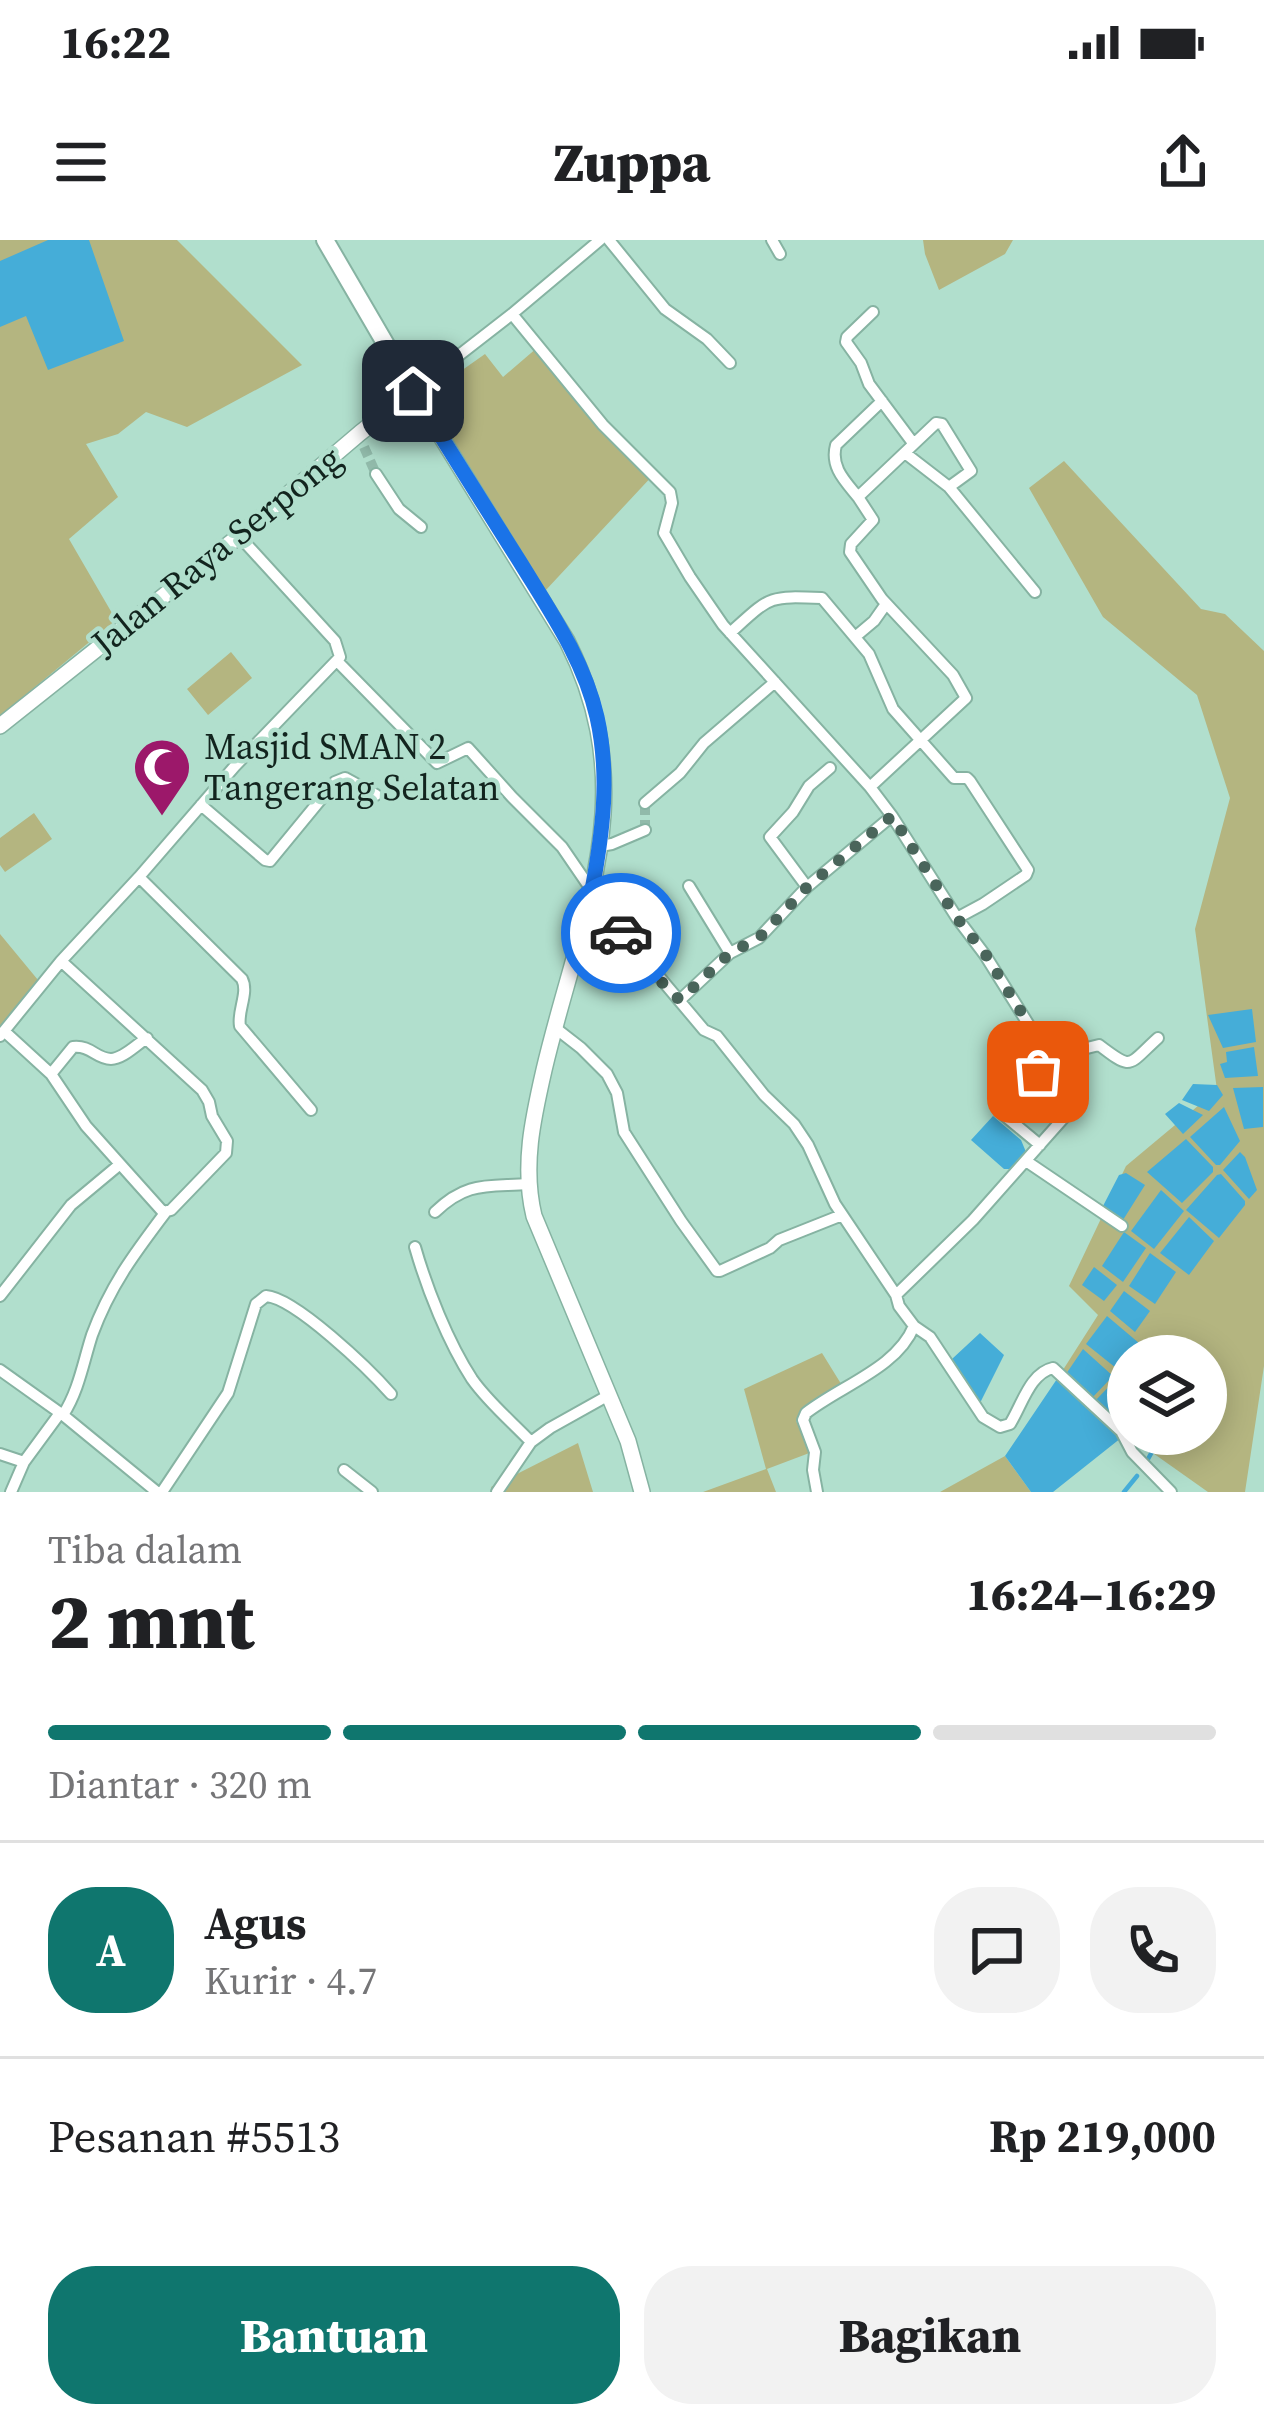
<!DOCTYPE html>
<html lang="id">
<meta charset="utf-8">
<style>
:root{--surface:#fff;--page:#f2f2f2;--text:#202124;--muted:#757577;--line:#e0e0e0;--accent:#0f766e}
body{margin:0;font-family:"Source Serif 4",serif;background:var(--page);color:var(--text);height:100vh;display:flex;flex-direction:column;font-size:45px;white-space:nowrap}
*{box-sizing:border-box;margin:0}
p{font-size:39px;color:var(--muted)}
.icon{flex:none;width:66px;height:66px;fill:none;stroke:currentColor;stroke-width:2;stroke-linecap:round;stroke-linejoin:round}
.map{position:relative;height:1252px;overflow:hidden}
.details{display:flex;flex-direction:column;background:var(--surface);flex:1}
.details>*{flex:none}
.tools{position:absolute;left:1107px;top:1095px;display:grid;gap:24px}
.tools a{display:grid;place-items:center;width:120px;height:120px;border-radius:50%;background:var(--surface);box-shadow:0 6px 30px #0003;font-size:60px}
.pin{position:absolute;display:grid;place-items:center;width:102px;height:102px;color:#fff;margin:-51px;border-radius:24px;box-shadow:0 6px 18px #0006}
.courier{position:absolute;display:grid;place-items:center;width:120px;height:120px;margin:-60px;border:9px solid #1a73e8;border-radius:50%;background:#fff;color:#222;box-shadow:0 3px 15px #0007}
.summary em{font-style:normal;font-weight:800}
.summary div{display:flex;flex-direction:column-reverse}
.summary{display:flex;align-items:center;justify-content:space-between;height:204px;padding:0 48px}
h1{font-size:78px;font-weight:800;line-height:90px}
.bar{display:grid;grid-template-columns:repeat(4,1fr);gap:18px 12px;align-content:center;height:144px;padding:0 48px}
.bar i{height:15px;border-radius:9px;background:var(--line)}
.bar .active{background:var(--accent)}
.bar p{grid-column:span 4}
.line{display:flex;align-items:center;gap:30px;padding:0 48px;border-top:3px solid var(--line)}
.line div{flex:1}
.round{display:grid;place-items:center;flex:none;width:126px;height:126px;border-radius:48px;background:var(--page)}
.cta{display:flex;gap:24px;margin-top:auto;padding:24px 48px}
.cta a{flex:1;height:138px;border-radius:48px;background:var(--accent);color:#fff;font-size:48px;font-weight:800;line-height:138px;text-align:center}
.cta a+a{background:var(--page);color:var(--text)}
.status{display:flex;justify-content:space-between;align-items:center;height:84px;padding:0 60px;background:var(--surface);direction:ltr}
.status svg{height:33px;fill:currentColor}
header{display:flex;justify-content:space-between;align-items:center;height:156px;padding:0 48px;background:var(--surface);font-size:54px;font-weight:800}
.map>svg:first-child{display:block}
.green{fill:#b4b580;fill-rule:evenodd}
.water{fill:#45add8}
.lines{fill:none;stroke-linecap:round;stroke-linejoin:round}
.stream{stroke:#45add8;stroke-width:4.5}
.minor-tunnel{stroke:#91baaa;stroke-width:10;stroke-dasharray:10 5;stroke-linecap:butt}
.minor-casing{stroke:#86b3a2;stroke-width:14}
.secondary-casing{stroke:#86b3a2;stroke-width:18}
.primary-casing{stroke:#86b3a2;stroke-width:20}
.minor{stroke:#fff;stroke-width:10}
.secondary{stroke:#fff;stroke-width:15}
.primary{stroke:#fff;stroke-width:16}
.done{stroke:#4a655b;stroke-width:12;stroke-dasharray:0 21.6}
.route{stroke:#1a73e8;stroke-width:15}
.labels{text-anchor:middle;stroke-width:9;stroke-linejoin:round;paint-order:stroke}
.street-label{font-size:36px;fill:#12241e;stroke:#b1dfcd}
.poi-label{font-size:36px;fill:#12241e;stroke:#b1dfcd;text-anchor:start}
</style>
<div class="status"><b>16:22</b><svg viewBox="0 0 49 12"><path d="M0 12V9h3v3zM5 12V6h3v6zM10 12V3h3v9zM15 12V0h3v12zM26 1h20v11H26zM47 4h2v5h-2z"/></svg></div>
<header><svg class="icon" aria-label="menu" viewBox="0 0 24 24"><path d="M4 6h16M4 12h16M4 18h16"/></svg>Zuppa<svg class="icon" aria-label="share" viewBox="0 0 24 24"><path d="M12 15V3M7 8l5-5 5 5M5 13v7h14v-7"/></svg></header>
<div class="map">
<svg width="1264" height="1252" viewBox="0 0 1264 1252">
<rect width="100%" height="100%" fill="#b1dfcd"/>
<path class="green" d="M0,0H177L302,125L187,187L146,172L118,194L86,204L118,257L69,299L116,380L0,476Z
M923,0H1013L1005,14L939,50L925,14Z
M538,107L655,233L545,351L417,162L485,114L503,137Z
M1064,221L1201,369L1225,374L1264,411V1126L1245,1252H1208L1126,1194L1061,1133L1098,1075L1069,1046L1126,926L1217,850L1195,689L1230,558L1197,455L1103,377L1029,248ZM1128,1116H1206V1194H1128Z
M231,412L252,438L208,475L187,449Z
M34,573L52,599L5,632L0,625V598Z
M0,694L38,740L0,790Z
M822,1113L843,1147L796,1181L812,1212L767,1229L776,1252H703L766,1229L744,1149Z
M578,1203L593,1252H494L491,1247Z
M1005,1216L1031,1252H940Z"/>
<path class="water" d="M48,0H89L124,101L48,130L26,76L0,87V21Z
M1252,769L1256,802L1223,808L1208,775Z
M1254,807L1258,836L1225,838L1220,824L1227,822L1226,812Z
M1193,844L1217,845L1223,855L1209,871L1182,860Z
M1263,847V887L1244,889L1233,848Z
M1179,863L1203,875L1183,894L1165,874Z
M1224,867L1240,901L1220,925H1216L1190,897Z
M993,876L1021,900L1026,912L1011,929H1004L971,900Z
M1186,899L1213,927V932L1182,963L1147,932Z
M1240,912L1245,917L1257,950L1249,959L1223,930Z
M1126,933L1145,945L1123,980L1103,966L1119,935Z
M1221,934L1245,961V965L1219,998L1186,970L1217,935Z
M1161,950L1184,971L1154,1009L1131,991Z
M1189,977L1214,1001L1189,1035L1160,1013Z
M1124,992L1146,1008L1123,1042L1102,1026Z
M1150,1013L1176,1032L1155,1064L1129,1046Z
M1094,1027L1117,1045L1104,1061L1082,1045Z
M1124,1051L1150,1071L1135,1092L1110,1071Z
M1107,1076L1146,1109L1140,1116H1128L1126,1136L1086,1104Z
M980,1093L1004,1115L980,1163L952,1119Z
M1083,1109L1113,1136L1092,1158L1066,1134Z
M1061,1133L1126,1194L1053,1252H1031L1005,1216Z
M1116,1139L1128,1150V1180L1124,1188L1095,1161Z"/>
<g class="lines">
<path class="stream" d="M1148,1219L1162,1194
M1124,1252L1137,1236"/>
<path class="minor-tunnel" d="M364,207L376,234
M645,590V563"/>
<defs>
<path id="minor" d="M609,0L665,69L707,99L730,123
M772,0L780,14
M873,72L847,97L846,102L861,123L869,144L913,203
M512,74L603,185L670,252L672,263L664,293L690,337L723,385L870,547L892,576L957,678L985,715L1042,806L1043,812L1038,832L1069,868L1068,873L973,980L896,1055
M413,151L512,74L600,0
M905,213L949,247L1035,352
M376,234L399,269L421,287
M858,257C845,241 830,227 836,205L882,161
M730,393C771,356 767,356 822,358L869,414L893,469L954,538H967L970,541L1028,630L1026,635L983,664L957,678
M855,397L874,381L886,364
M337,421L437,523L468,508L512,557L562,607L614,683L704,790L717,796L764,855L794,884L808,905L835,964L896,1055L899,1066L914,1086L930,1097L983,1177L1000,1187L1010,1184C1022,1165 1030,1133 1053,1128L1121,1191L1132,1212L1171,1252
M870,547L966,458L953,435L882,359L850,312L851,304L873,280L858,257L936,183L942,184L971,231L949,247
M645,563L680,533L704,503L775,442
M201,565L265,620L270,621L335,542L345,538L376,555
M600,606L612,604L645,590
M139,637L242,739C249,753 237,771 240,786L311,870
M689,646L730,713
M807,647L770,597L793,572L809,546L830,528
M680,760L730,713L759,698L807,647L892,576
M554,787L581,808L607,834L617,853L624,892L681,981L717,1031H720L770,1008L779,1000L842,975
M4,791L51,834L86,886L163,972L171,970L226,913L227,901L212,876L209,862L202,850L61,721
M0,796L61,721L139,637L235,526L340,417L335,401L239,296
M1043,809L1058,820L1075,811L1099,805C1133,831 1127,826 1158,798
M51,834L73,807C91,805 96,819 111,819C123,819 137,804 147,798
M999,871L1040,905
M1026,921L1122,986
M435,972C467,941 487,947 528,944
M415,1007C427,1049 448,1102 472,1139C488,1162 512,1182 531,1202
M0,1056L71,965L119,925
M0,1130L63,1175L157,1252
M63,1175C79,1150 83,1123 92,1095C110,1046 134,1014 165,973
M0,1214L24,1222
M344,1230L372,1252
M11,1252L24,1222L60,1173
M162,1252L228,1153L256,1064L266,1056C295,1058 369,1129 391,1154
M497,1252L531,1202L550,1188L609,1155
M817,1252L813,1230L815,1212L803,1180L806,1173C842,1145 897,1128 914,1086"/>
<path id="secondary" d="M0,486L239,296L360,193L413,151L567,401C645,556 580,676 544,830C533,878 522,926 534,976L628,1201L642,1252"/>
<path id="primary" d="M325,0L413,151"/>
</defs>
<use href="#minor" class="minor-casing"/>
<use href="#secondary" class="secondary-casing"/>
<use href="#primary" class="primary-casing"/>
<use href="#minor" class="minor"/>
<use href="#secondary" class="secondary"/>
<use href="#primary" class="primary"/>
</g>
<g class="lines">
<path class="done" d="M621,693L670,752L680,760L730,713L759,698L807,647L892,576L957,678L986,715L1042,806L1043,812L1038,832"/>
<path class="route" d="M413,151C448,208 484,265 520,322C550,371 584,420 597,477C610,535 603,591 592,650L621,693"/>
</g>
<defs>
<symbol id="mosque-pin" viewBox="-11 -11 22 30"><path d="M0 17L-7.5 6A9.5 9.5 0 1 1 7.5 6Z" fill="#9c186a" stroke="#b1dfcd"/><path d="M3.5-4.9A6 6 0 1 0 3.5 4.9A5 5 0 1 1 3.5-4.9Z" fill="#fff"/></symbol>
</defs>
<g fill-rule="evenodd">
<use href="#mosque-pin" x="129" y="494" width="66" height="90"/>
</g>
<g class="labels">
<g class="street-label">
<text transform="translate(216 310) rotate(-39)" y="13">Jalan Raya Serpong</text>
</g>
<g class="poi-label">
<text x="204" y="519">Masjid SMAN 2<tspan x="204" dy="41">Tangerang Selatan</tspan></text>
</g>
</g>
</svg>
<div class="tools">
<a><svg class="icon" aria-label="layers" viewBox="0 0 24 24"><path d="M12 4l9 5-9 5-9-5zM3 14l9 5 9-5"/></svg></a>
</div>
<div class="pin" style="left:1038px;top:832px;background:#ea580c"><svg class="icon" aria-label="bag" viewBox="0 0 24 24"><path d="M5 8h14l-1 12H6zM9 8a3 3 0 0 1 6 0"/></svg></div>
<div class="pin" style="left:413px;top:151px;background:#1f2937"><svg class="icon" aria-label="home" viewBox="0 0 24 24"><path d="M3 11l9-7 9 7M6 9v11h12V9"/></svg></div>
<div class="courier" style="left:621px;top:693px"><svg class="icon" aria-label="car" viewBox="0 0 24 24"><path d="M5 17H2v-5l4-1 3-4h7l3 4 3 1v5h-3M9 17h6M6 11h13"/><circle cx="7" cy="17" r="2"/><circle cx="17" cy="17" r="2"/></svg></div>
</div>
<section class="details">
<div class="summary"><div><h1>2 mnt</h1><p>Tiba dalam</p></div><em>16:24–16:29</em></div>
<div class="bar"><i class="active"></i><i class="active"></i><i class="active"></i><i></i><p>Diantar · 320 m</p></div>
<div class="line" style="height:216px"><b class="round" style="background:var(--accent);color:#fff">A</b><div><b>Agus</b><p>Kurir · 4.7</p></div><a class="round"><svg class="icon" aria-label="chat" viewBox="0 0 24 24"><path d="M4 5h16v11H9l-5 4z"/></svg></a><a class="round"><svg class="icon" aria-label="phone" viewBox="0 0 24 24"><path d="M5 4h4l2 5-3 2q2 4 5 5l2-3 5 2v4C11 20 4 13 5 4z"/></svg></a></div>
<div class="line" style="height:156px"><div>Pesanan #5513</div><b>Rp 219,000</b></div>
<div class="cta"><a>Bantuan</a><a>Bagikan</a></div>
</section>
